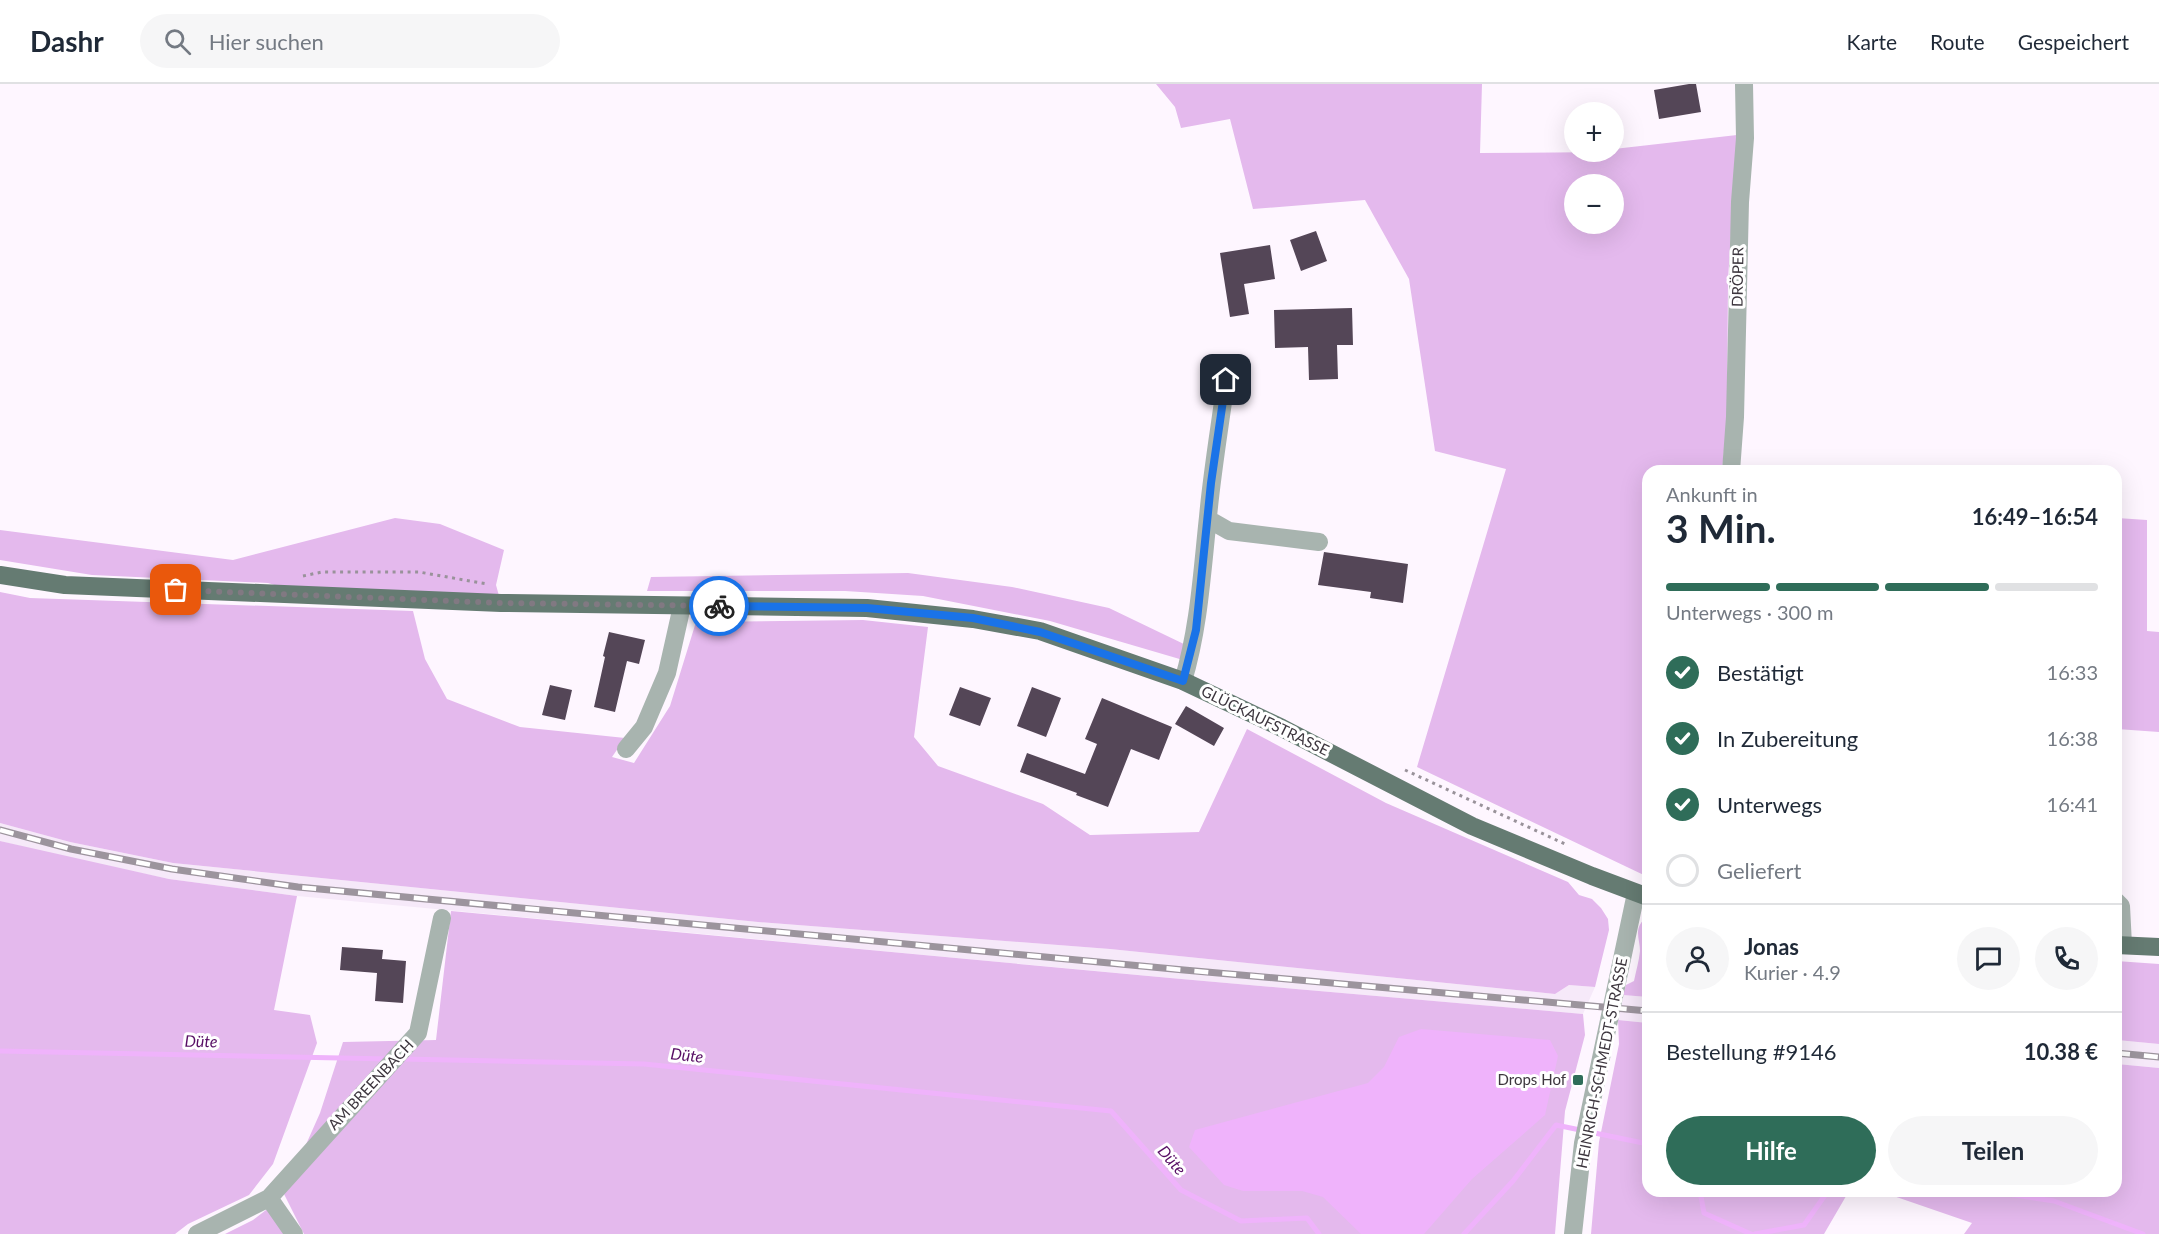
<!DOCTYPE html>
<html lang="de">
<meta charset="utf-8">
<style>
:root{--surface:#fff;--page:#f6f6f7;--text:#1f2937;--muted:#747a83;--line:#e0e1e3;--accent:#2f6d59}
body{margin:0;font-family:Lato,sans-serif;background:var(--page);color:var(--text);height:100vh;display:flex;flex-direction:column;font-size:22px;white-space:nowrap}
*{box-sizing:border-box;margin:0}
p{font-size:20px;color:var(--muted)}
.icon{flex:none;width:33px;height:33px;fill:none;stroke:currentColor;stroke-width:2;stroke-linecap:round;stroke-linejoin:round}
.map{position:relative;flex:1;overflow:hidden}
.details{position:absolute;left:1642px;top:381px;width:480px;height:732px;display:flex;flex-direction:column;background:var(--surface);border-radius:18px;box-shadow:0 6px 24px #0002}
.details>*{flex:none}
.buttons{position:absolute;left:1564px;top:18px;display:grid;gap:12px}
.buttons a{display:grid;place-items:center;width:60px;height:60px;border-radius:50%;background:var(--surface);box-shadow:0 6px 24px #0002;font-size:30px}
.pin{position:absolute;display:grid;place-items:center;width:51px;height:51px;color:#fff;margin:-26px;border-radius:12px;box-shadow:0 3px 9px #0006}
.courier{position:absolute;display:grid;place-items:center;width:60px;height:60px;margin:-30px;border:4px solid #1a73e8;border-radius:50%;background:#fff;color:#222;box-shadow:0 2px 8px #0007}
.overview em{font-style:normal;font-weight:700}
.overview div{display:flex;flex-direction:column-reverse}
.overview{display:flex;align-items:center;justify-content:space-between;height:102px;padding:0 24px}
h1{font-size:39px;font-weight:700;line-height:45px}
.bar{display:grid;grid-template-columns:repeat(4,1fr);gap:9px 6px;align-content:center;height:72px;padding:0 24px}
.bar i{height:8px;border-radius:4px;background:var(--line)}
.bar .active{background:var(--accent)}
.bar p{grid-column:span 4}
.line{display:flex;align-items:center;gap:15px;padding:0 24px;border-top:2px solid var(--line)}
.line div{flex:1}
.round{display:grid;place-items:center;flex:none;width:63px;height:63px;border-radius:32px;background:var(--page)}
ol{padding:0 24px;list-style:none}
li{display:flex;align-items:center;gap:18px;height:66px}
li p{margin-inline-start:auto}
li .icon{padding:6px;border-radius:50%;background:var(--accent);color:#fff;stroke-width:4}
li:last-child{color:var(--muted)}
li i{width:33px;height:33px;border:3px solid var(--line);border-radius:50%}
.action{display:flex;gap:12px;margin-top:auto;padding:12px 24px}
.action a{flex:1;height:69px;border-radius:36px;background:var(--accent);color:#fff;font-size:24px;font-weight:700;line-height:69px;text-align:center}
.action a+a{background:var(--page);color:var(--text)}
header{display:flex;align-items:center;gap:36px;box-sizing:border-box;height:84px;padding:0 30px;background:var(--surface);border-bottom:2px solid var(--line)}
header strong{font-size:28px}
nav{display:flex;gap:33px;margin-inline-start:auto;font-size:21px}
.search{width:420px;height:54px;background:var(--page);display:flex;align-items:center;gap:15px;box-sizing:border-box;padding:0 21px;border-radius:33px;color:var(--muted);font-size:22px}
.map>svg:first-child{display:block}
.built{fill:#f6e9f9}
.green{fill:#e4b9ed;fill-rule:evenodd}
.water{fill:#efb3fb}
.lines{fill:none;stroke-linecap:round;stroke-linejoin:round}
.stream{stroke:#efb3fb;stroke-width:5}
.building{fill:#544657}
.path{stroke:#99929a;stroke-width:3;stroke-dasharray:3 4.5;stroke-linecap:butt}
.minor{stroke:#a8b4af;stroke-width:18}
.major{stroke:#657b72;stroke-width:18}
.rail-casing{stroke:#9c949d;stroke-width:7}
.rail{stroke:#fff;stroke-width:4.5;stroke-dasharray:14;stroke-linecap:butt}
.done{stroke:#817982;stroke-width:6;stroke-dasharray:0 10.8}
.route{stroke:#1a73e8;stroke-width:8}
.poi-dot{fill:#2f6d59;stroke:#fff;stroke-width:2}
.labels{text-anchor:middle;stroke-width:6;stroke-linejoin:round;paint-order:stroke}
.street-label{font-size:15px;fill:#3d363e;stroke:#fff}
.poi-label{font-size:15px;fill:#3d363e;stroke:#fff;text-anchor:end}
.water-label{font-size:16px;font-style:italic;fill:#570d64;stroke:#fff}
</style>
<header>
<strong>Dashr</strong>
<div class="search"><svg class="icon" aria-label="search" viewBox="0 0 24 24"><circle cx="10" cy="10" r="6"/><path d="M15 15l6 6"/></svg>Hier suchen</div>
<nav><a>Karte</a><a>Route</a><a>Gespeichert</a></nav>
</header>
<div class="map">
<svg width="2159" height="1150" viewBox="0 0 2159 1150">
<rect width="100%" height="100%" fill="#fef6ff"/>
<path class="built" d="M0,739L70,758L173,779L758,838L1110,865L1555,910L1569,901L1595,903L1583,930L1170,894L297,812L169,795L69,774L0,757Z
M1623,911L1648,913V939L1618,936Z
M2117,956L2159,960V984L2117,980Z"/>
<path class="green" d="M1156,0H1482L1480,69L1614,68V65L1737,51L1728,196L1727,336L1722,387H1648V793L1417,683L1506,385L1435,367L1409,195L1365,116L1253,125L1230,35L1181,44L1175,23ZM1575,100H1614V140H1575Z
M395,434L440,440L504,466L496,501L501,519L308,511L268,499L92,491L0,476V446L233,476Z
M2117,434L2147,436V547L2159,548V648L2117,645Z
M908,489L1012,503L1109,524L1188,562L1183,576L1050,537L923,512L845,507H647L651,493Z
M0,508L30,514L413,527L425,575L447,615L520,643L625,654L612,673L634,679L670,622L696,538L863,536L928,543L914,653L938,682L1043,720L1090,751L1199,748L1247,645L1386,719L1568,798L1579,811L1592,815L1601,824L1608,835L1609,846L1595,903L1569,901L1555,910L1110,865L758,838L173,779L70,758L0,739Z
M0,757L169,795L297,812L274,926L310,931L317,959L273,1080L249,1111L188,1140L175,1150H0Z
M451,827L1170,894L1583,930L1585,951L1565,1027L1555,1150H304L284,1110L320,1029L343,958L436,956Z
M1648,832V913L1623,911L1626,901L1634,897C1636,887 1639,877 1640,867C1640,854 1632,844 1648,832Z
M2116,877L2159,880V960L2117,956Z
M1618,936L1648,939V1107H1849L1824,1150H1591L1599,1058L1619,960Z
M2117,980L2159,984V1150H1964L1972,1139L1879,1107H2116Z
M270,1123L287,1150H225L253,1136Z"/>
<path class="water" d="M1421,945L1550,956L1558,972L1545,1031L1472,1095L1424,1150H1361L1323,1113L1302,1107H1243L1224,1101L1189,1063L1195,1046L1368,999L1384,983L1399,953Z"/>
<g class="lines">
<path class="stream" d="M0,967L390,975
M402,975L644,980L1111,1027L1181,1106L1241,1137L1307,1134L1319,1150
M1700,1107L1704,1129L1751,1150
M1989,1107L2054,1117L2143,1150
M1464,1150L1513,1097L1556,1041L1648,1060
M1755,1150L1804,1141L1828,1107"/>
</g>
<path class="building" d="M1689,0H1696L1701,28L1659,35L1654,6Z
M1316,147L1327,177L1301,187L1290,156Z
M1270,161L1275,195L1244,200L1249,230L1230,233L1220,169Z
M1352,224L1353,261H1337L1338,295L1309,296L1308,263L1275,264L1274,226Z
M1324,468L1408,480L1403,519L1370,514L1371,508L1318,501Z
M609,548L645,556L639,580L627,577L615,628L594,623L605,573L603,572Z
M550,601L572,606L565,636L542,631Z
M960,603L991,614L980,642L949,631Z
M1032,603L1061,614L1046,653L1017,642Z
M1102,614L1172,643L1159,676L1131,665L1108,723L1076,711L1077,709L1020,688L1027,669L1085,690L1097,660L1085,655Z
M1186,622L1224,644L1214,662L1175,640Z
M342,863L383,866L382,875L406,877L403,919L375,917L377,889L340,886Z"/>
<g class="lines">
<path class="path" d="M303,492L322,488H419L487,500
M1405,686L1565,760"/>
<path class="minor" d="M1731,387L1735,333L1740,118L1745,54L1744,0
M1208,435L1229,447L1319,458
M1183,597C1199,544 1202,488 1208,433C1212,388 1220,342 1226,296
M626,665L644,643L667,589L682,522
M2116,817L2121,822L2123,861
M269,1114L418,949L442,834
M197,1150L269,1114L294,1150
M1573,1150L1583,1059L1636,809"/>
<path class="major" d="M0,491L65,501L501,519L867,524L973,535L1040,547L1183,597L1282,644L1472,742L1592,792L1648,813
M2116,861L2159,863"/>
<defs>
<path id="rail" d="M0,746L71,765L172,785L298,803L1184,886L1648,927
M2116,969L2159,973"/>
</defs>
<use href="#rail" class="rail-casing"/>
<use href="#rail" class="rail"/>
</g>
<g class="lines">
<path class="done" d="M176,506L501,519L719,522"/>
<path class="route" d="M719,522L867,524L973,534L1040,548L1183,597L1196,546L1211,399L1226,296"/>
</g>
<rect class="poi-dot" x="1572" y="990" width="12" height="12" rx="3"/>
<g class="labels">
<g class="street-label">
<text transform="translate(1738 193) rotate(-89)" y="5">DRÖPER</text>
<text transform="translate(1265 637) rotate(26)" y="5">GLÜCKAUFSTRASSE</text>
<text transform="translate(1602 979) rotate(-79)" y="5">HEINRICH-SCHMEDT-STRASSE</text>
<text transform="translate(371 1001) rotate(-47)" y="5">AM BREENBACH</text>
</g>
<g class="poi-label">
<text x="1566" y="1001">Drops Hof</text>
</g>
<g class="water-label">
<text transform="translate(201 957) rotate(1)" y="6">Düte</text>
<text transform="translate(687 971) rotate(6)" y="6">Düte</text>
<text transform="translate(1172 1076) rotate(49)" y="6">Düte</text>
</g>
</g>
</svg>
<div class="buttons">
<a>+</a>
<a>−</a>
</div>
<div class="pin" style="left:176px;top:506px;background:#ea580c"><svg class="icon" aria-label="bag" viewBox="0 0 24 24"><path d="M5 8h14l-1 12H6zM9 8a3 3 0 0 1 6 0"/></svg></div>
<div class="pin" style="left:1226px;top:296px;background:#1f2937"><svg class="icon" aria-label="home" viewBox="0 0 24 24"><path d="M3 11l9-7 9 7M6 9v11h12V9"/></svg></div>
<div class="courier" style="left:719px;top:522px"><svg class="icon" aria-label="bike" viewBox="0 0 24 24"><circle cx="6" cy="16" r="4"/><circle cx="18" cy="16" r="4"/><path d="M6 16l4-8h5l3 8M10 8l3 8H6M13 5h3"/></svg></div>
<section class="details">
<div class="overview"><div><h1>3 Min.</h1><p>Ankunft in</p></div><em>16:49–16:54</em></div>
<div class="bar"><i class="active"></i><i class="active"></i><i class="active"></i><i></i><p>Unterwegs · 300 m</p></div>
<ol>
<li><svg class="icon" aria-label="check" viewBox="0 0 24 24"><path d="M5 12l5 5 9-10"/></svg>Bestätigt<p>16:33</p></li>
<li><svg class="icon" aria-label="check" viewBox="0 0 24 24"><path d="M5 12l5 5 9-10"/></svg>In Zubereitung<p>16:38</p></li>
<li><svg class="icon" aria-label="check" viewBox="0 0 24 24"><path d="M5 12l5 5 9-10"/></svg>Unterwegs<p>16:41</p></li>
<li><i></i>Geliefert</li>
</ol>
<div class="line" style="height:108px"><a class="round"><svg class="icon" aria-label="person" viewBox="0 0 24 24"><circle cx="12" cy="8" r="4"/><path d="M4 21q1-7 8-7t8 7"/></svg></a><div><b>Jonas</b><p>Kurier · 4.9</p></div><a class="round"><svg class="icon" aria-label="chat" viewBox="0 0 24 24"><path d="M4 5h16v11H9l-5 4z"/></svg></a><a class="round"><svg class="icon" aria-label="phone" viewBox="0 0 24 24"><path d="M5 4h4l2 5-3 2q2 4 5 5l2-3 5 2v4C11 20 4 13 5 4z"/></svg></a></div>
<div class="line" style="height:78px"><div>Bestellung #9146</div><b>10.38 €</b></div>
<div class="action"><a>Hilfe</a><a>Teilen</a></div>
</section>
</div>
